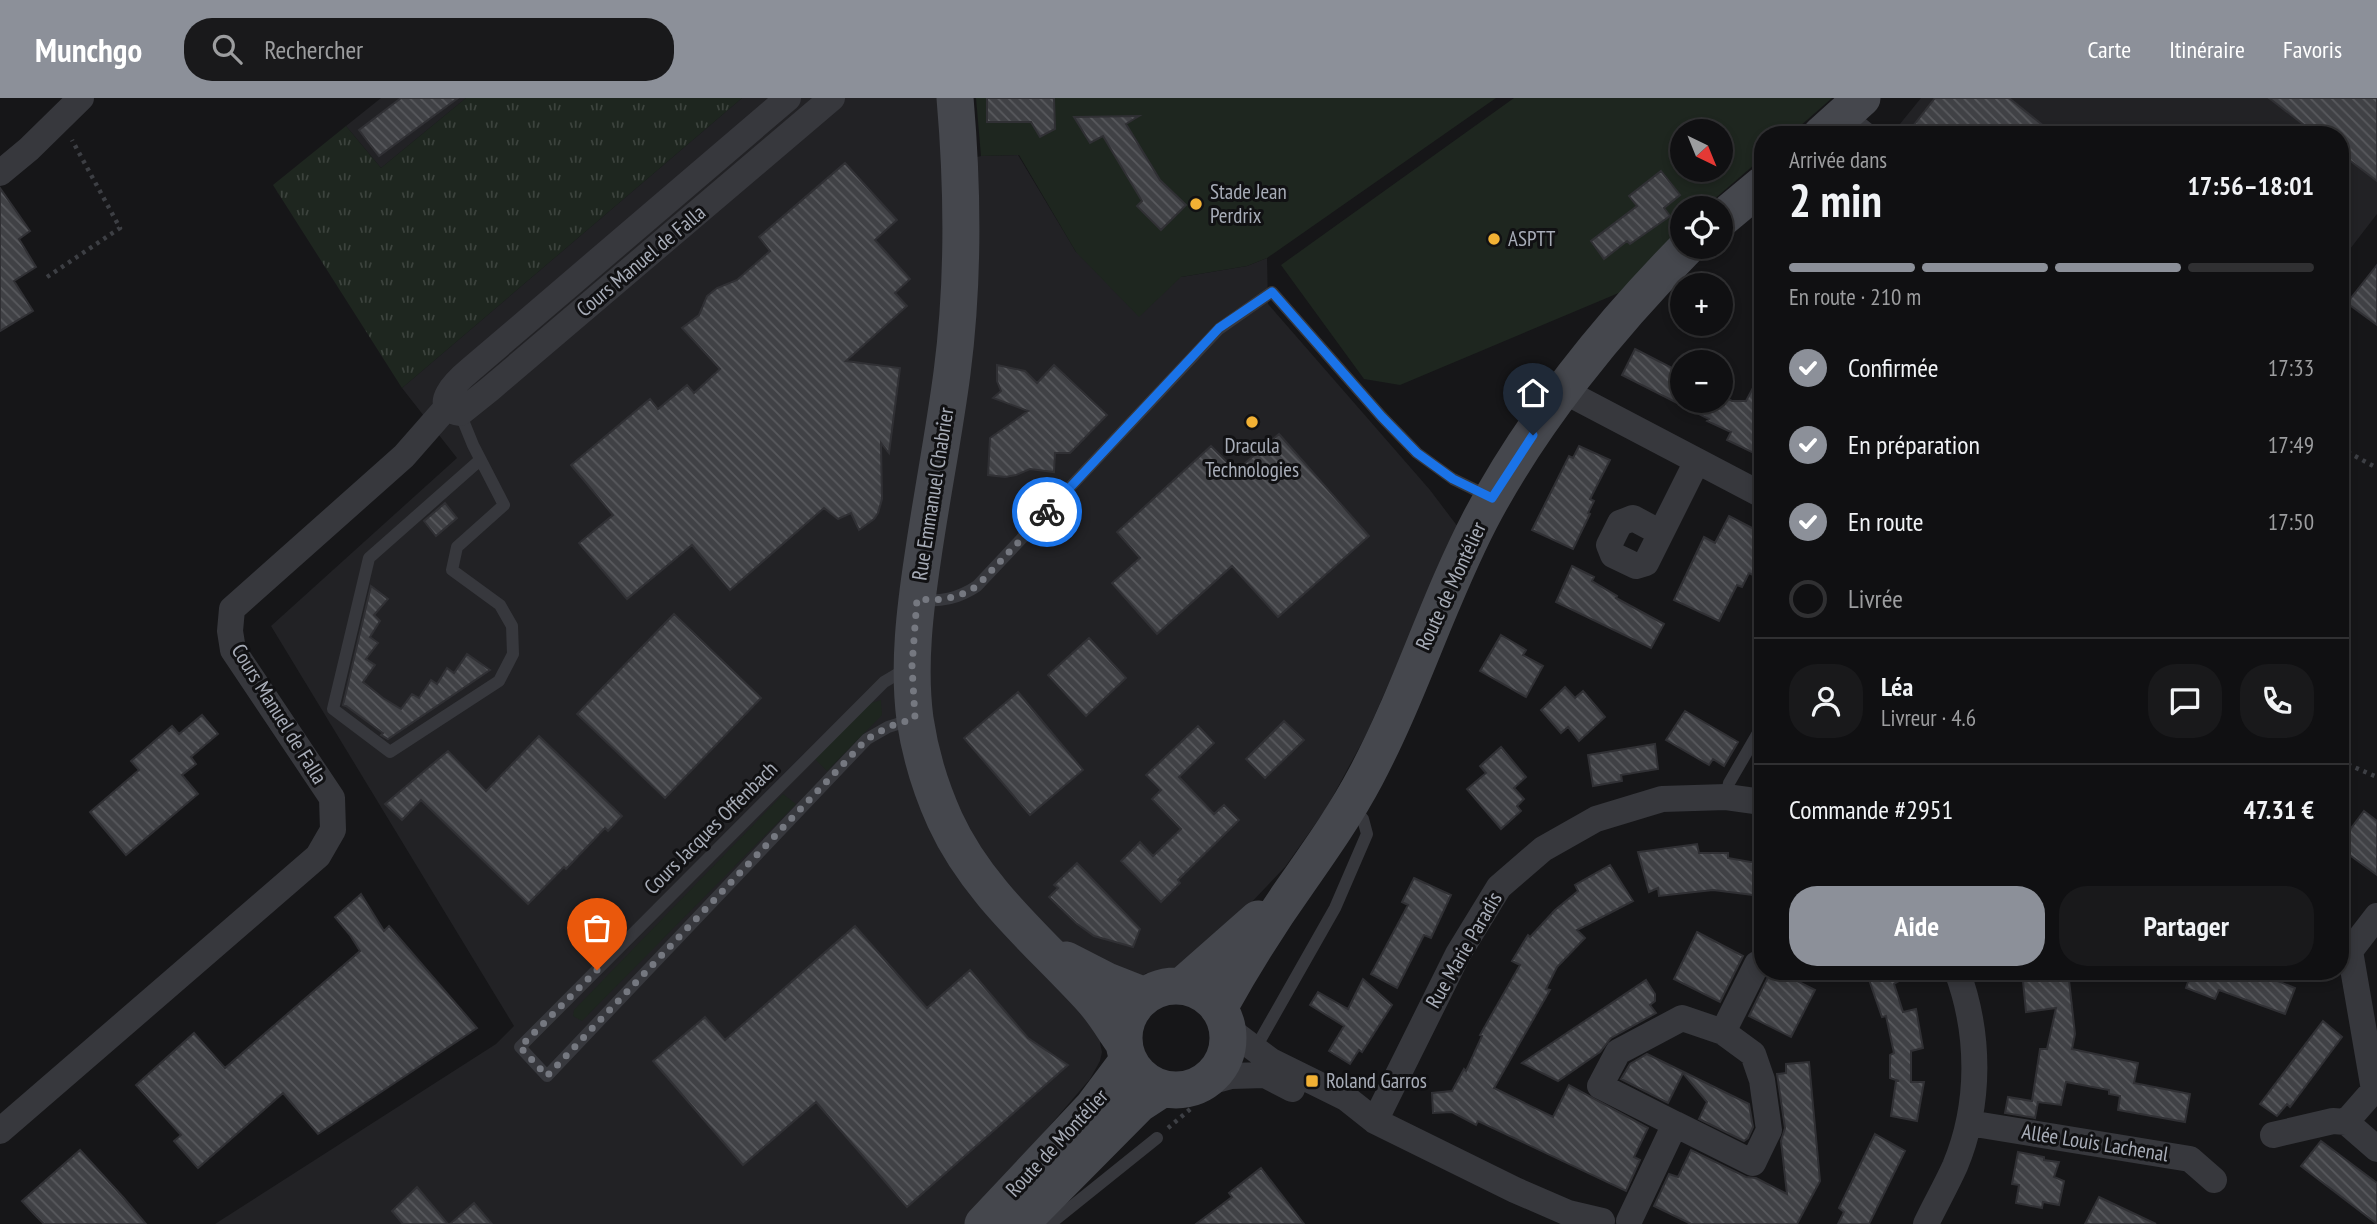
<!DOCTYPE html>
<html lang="fr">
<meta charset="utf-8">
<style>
:root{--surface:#101012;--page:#19191b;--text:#f1f3f6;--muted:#9c9d9f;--line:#303032;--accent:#8c9099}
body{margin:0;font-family:"PT Sans Narrow",sans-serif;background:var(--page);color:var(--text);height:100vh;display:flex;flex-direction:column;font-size:26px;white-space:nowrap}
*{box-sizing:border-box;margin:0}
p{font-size:23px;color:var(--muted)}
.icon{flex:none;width:38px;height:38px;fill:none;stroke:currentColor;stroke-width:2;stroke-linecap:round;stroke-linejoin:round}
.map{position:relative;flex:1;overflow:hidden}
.details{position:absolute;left:1754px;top:28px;width:595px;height:854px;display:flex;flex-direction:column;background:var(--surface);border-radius:28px;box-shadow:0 4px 10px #0003,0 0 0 2px var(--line)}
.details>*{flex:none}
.needle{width:46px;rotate:137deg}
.buttons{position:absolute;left:1670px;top:21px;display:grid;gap:14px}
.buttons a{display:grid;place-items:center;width:63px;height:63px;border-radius:50%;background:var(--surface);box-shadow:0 4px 10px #0003,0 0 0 2px var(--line);font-size:35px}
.pin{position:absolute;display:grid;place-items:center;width:60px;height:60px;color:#fff;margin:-72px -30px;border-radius:50% 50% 50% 0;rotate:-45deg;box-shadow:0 0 7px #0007}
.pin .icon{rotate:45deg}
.courier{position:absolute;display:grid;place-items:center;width:70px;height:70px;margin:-35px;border:5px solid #1a73e8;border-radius:50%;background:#fff;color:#222;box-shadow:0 2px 9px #0007}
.head em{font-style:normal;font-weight:700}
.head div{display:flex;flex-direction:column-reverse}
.head{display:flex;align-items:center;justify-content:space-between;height:119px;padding:0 35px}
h1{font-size:46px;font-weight:700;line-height:52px}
.bar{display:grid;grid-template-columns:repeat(4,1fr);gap:10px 7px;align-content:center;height:84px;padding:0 35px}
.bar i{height:9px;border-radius:5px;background:var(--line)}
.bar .active{background:var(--accent)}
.bar p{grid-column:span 4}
.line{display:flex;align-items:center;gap:18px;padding:0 35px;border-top:2px solid var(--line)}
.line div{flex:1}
.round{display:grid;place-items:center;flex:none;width:74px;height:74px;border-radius:28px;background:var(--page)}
ol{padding:0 35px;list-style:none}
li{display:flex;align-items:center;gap:21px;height:77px}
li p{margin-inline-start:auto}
li .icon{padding:7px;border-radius:50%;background:var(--accent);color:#fff;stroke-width:4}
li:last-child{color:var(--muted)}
li i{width:38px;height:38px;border:4px solid var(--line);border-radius:50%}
.button{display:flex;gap:14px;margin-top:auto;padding:14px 35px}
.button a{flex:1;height:80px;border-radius:28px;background:var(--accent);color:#fff;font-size:28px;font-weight:700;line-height:80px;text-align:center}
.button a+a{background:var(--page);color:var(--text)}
header{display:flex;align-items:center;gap:42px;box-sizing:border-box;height:98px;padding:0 35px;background:var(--accent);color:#fff}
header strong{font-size:33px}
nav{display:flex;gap:38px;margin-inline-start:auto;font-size:24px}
.search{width:490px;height:63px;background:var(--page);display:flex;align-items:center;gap:18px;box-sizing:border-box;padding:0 24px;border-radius:28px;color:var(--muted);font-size:26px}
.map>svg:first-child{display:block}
.built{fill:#222225}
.green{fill:#1e261f;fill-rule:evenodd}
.park{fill:url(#park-tufts)}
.building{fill:url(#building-back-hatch);stroke:#303034;stroke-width:2}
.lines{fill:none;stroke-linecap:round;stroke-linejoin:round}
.path{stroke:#3d3f44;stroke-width:4.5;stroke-dasharray:3.5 5;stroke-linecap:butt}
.lane{stroke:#37383d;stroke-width:12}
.street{stroke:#37383d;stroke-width:26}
.secondary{stroke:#45474d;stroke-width:37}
.done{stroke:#757880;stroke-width:7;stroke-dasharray:0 12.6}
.route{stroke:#1a73e8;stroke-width:9}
.poi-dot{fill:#f2b134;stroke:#111113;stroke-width:2.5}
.labels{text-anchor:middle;stroke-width:6;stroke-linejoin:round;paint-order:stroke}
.poi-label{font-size:21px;fill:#a8adb8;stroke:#111113;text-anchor:start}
.street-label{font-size:21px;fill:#a8adb8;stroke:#111113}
</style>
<header>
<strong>Munchgo</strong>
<div class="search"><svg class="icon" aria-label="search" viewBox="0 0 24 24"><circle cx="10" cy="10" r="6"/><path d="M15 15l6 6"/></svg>Rechercher</div>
<nav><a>Carte</a><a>Itinéraire</a><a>Favoris</a></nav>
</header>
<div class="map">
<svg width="2377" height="1126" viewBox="0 0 2377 1126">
<defs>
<pattern id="park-tufts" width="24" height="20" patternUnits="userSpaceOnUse" patternTransform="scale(1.75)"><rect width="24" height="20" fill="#1e261f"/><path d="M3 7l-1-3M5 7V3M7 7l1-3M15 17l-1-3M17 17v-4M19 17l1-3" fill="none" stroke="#3c433d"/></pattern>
<pattern id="building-back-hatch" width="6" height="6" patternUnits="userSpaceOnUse" patternTransform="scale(1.75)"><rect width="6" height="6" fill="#404145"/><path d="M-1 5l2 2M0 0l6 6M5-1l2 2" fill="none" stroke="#595a5e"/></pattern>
</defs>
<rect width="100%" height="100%" fill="#161618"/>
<path class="built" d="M381,0H466L381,70L346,28Z
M742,0H940L946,67L981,58L1018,57L1076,154L1181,179L1247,168L1267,160L1268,206L1430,392L1458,429L1366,637L1326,711L1285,769L1188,871L1146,875L1121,903L1100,945L1102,954L1100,963L1090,981L965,1126H215L496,946L514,928L271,528L457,360L402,290Z
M1921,0H2377V116L2340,164V37H1891Z"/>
<path class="green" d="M976,0H1496L1267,160L1247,168L1181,179L1139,219L1076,154L1019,57L981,58Z
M1514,0H1832L1790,37H1762V60L1704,110H1682V132L1621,194L1400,287L1364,281L1281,167ZM1682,33H1720V72H1682Z
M881,602L882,617L827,673L815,661L871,605Z
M783,696L796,706L582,923L573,918L574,912Z"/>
<path class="park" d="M466,0H742L402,290L273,87L346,28L381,70Z"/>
<path class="building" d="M401,0H458L379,58L359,32Z
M987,0H1054L1055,31L1040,39L1031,24H987Z
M1935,0H2009L2055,37H1906Z
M2269,0H2377V83L2340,55V37H2317Z
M1139,18L1126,26L1160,82L1186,107L1161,132L1137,108L1142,103L1103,38L1090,45L1074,19Z
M845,65L897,122L875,142L910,181L895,195L907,208L846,263L900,270L889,355L881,345L882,401L878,415L874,421L859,432L851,415L838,421L824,410L730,492L692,447L627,501L579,445L613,417L571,367L650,301L658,311L687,287L694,295L720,271L682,230L699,217L707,198L717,190L737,182L770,153L759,139Z
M1661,73L1680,97L1664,110L1670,118L1630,146L1627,143L1604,161L1591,143L1637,108L1629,98Z
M0,90L30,133L19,141L36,169L14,183L33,213L0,233Z
M2377,167V227L2347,205Z
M1635,251L1682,275V303H1720V297L1732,303H1746L1762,273V359L1727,342L1731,334L1707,323L1709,321L1622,277Z
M997,267L1025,273L1037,285L1054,267L1107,317L1070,355H1055L1054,374L1030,371L1016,377L1005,379L988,377L990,340L1028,313L993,300L1001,293L997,283Z
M1279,336L1369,438L1278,519L1232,468L1157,536L1112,485L1140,460L1117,434L1211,348L1236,373Z
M1579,348L1610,362L1590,401L1594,403L1588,415L1590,416L1573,451L1532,432L1569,358L1573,360Z
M445,405L457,420L436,438L424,423Z
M1729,418L1762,435V467L1757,479L1749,475L1742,489L1737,487L1719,523L1674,502L1704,439L1715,445Z
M1572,468L1594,479L1592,483L1617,498L1616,500L1664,526L1651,550L1556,504Z
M371,488L388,501L374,517L380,523L370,539L378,545L366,561L375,567L363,584L383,600L401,611L412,596L419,600L431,582L437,586L447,570L454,575L467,556L490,572L388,641L381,637L383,635L346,608L343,607Z
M674,516L761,600L665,700L577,616Z
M1501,537L1526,552L1523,557L1543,568L1526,599L1480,573Z
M1089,540L1126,580L1086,618L1048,577Z
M1565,589L1575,600L1583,593L1605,619L1579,643L1568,629L1561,635L1541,612Z
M1018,594L1083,672L1030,717L964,640Z
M1685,613L1738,644L1724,668L1713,661L1709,667L1666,642Z
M202,617L218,636L191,659L196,666L182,677L198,696L126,757L90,714L139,672L131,663L172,628L179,636Z
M1284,623L1304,642L1265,680L1246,661Z
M1198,628L1214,645L1179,679L1214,716L1224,707L1239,722L1178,782L1180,785L1161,804L1121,763L1140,744L1153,758L1181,731L1152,701L1161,692L1146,677Z
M539,638L622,718L608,733L605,730L566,771L564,769L528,806L421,702L402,722L385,706L448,653L486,693Z
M1655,646L1658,671L1621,677L1622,683L1593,688L1588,657Z
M1501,649L1526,679L1514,690L1524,701L1517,708L1521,713L1501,731L1467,691L1486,675L1480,668Z
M2364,713L2377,723V777L2340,750V745Z
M1697,746L1699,755H1728V760L1762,766V798L1713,792L1659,798L1658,790L1649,794L1638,754Z
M1077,765L1140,831L1133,849L1094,838L1076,825L1049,799L1058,790L1054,787Z
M1610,767L1633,803L1577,832L1585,840L1557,869L1546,891L1550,892L1494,990L1553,1019L1569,987L1648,1030L1634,1059L1640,1062L1626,1093L1478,1023L1476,1027L1452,1014L1433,1015L1432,995L1452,993L1464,971L1466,973L1482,938L1480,937L1520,867L1512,863L1528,837L1530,839L1555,812L1578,793L1575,787Z
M1414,780L1451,797L1431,840L1424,837L1397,890L1371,876L1408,807L1402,804Z
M361,796L384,833L389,828L477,930L318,1036L283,995L198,1070L174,1043L181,1037L136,987L194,935L225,970L360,853L350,837L335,819Z
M855,828L927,910L970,872L1028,940L1068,967L907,1109L816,1004L743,1067L653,963L705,919L725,942Z
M1697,834L1743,858L1720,904L1674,881Z
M1771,873H1777L1815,892L1791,939L1749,918Z
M1866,873H1916L1894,886L1903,914L1916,911L1923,950L1911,953V984H1924L1917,1023L1891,1018L1896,983H1899L1890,980V957L1894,955L1886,918L1882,919Z
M2022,873H2068L2075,936L2072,951L2138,965L2134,985L2190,996L2185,1024L2118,1012L2120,998L2109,996V992L2066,984L2061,1007L2038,1004L2035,1020L2005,1015L2008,999L2032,1003L2040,951H2047L2056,910L2026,914Z
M2175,873H2227L2244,881L2247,873H2252L2295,890L2285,916L2219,892L2215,901L2186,890L2189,881L2175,875Z
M1363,881L1392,907L1362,954L1359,952L1350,966L1329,953L1344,928L1310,907L1318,894L1348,911Z
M1646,882L1655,896V903L1650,907L1656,915L1611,940L1600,954L1558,983L1522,965Z
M2323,923L2342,939L2290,1009L2287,1006L2277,1018L2260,1006Z
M1647,956L1749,1006L1753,1029L1748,1040L1744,1043L1699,1021L1707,1004L1683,975L1668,1005L1621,981L1630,966Z
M1809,964L1820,1083L1797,1126H1691L1654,1108L1669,1076L1678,1079L1691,1052L1746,1079L1756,1080L1787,1096L1781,1043L1785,1030L1777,976L1786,975V966Z
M1875,1036L1905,1053L1869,1126H1838L1844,1114L1839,1110Z
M2321,1043L2377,1085V1126L2301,1068Z
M80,1052L123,1099L146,1126H44L36,1118L22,1103Z
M2018,1054L2044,1059V1062L2059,1064L2054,1079L2064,1083L2059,1107L2043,1104L2042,1110L2016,1105L2019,1087L2012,1086Z
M1261,1070L1304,1126H1196L1232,1099L1229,1095Z
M417,1089L448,1126H403L392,1113Z
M2099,1099L2156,1126H2085Z
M474,1105L492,1126H450Z"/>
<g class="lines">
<path class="path" d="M47,179L120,130L72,42
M2340,350L2377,370
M2340,663L2377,679
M1168,1030L1194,1008"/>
<path class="lane" d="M1851,17L1876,37
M460,315L473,347L504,407L457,449L452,472L500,507L512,528L513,556L499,583L390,654L333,611L369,460L480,362
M920,502C942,504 959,500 977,488L1219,231L1272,194L1382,319L1417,355L1453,381L1490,399
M906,571L884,584L520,949L547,978L867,641L888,629L913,621
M1726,699L1729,685L1762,628
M1255,951L1335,810L1367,736L1363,721L1354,710
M1050,1126L1157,1040"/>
<path class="street" d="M788,0L470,272C458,282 428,310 460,315L490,291L832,0
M0,75L29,51L81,0
M1564,293L1762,397
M1661,435L1633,420L1620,425L1609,447L1613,457L1636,468L1646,465L1697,363
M2377,818L2350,853L2374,992L2377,994
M1227,930L1271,963L1346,1000L1375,1023L1515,1092L1568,1115L1602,1123
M1202,986L1231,978L1265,977L1292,991
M2374,992L2346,1024L2377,1051
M1375,1023L1458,856L1499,789L1543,751L1596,721L1662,701L1726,699L1762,704
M1969,1025L2190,1061L2214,1082
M1675,1026L1600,988L1618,954L1682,920L1723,934L1757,866
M0,1033L318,758L333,732L332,700L233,552L230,533L232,511L404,358L447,309
M2273,1037L2333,1023L2346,1024
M1629,1123L1675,1026L1753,1065L1769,1032L1762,982L1753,956L1723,934
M1926,1126C1935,1107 1946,1088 1955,1068C1981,1006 1980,935 1957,873"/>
<path class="secondary" d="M955,0C963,92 964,183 952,275C944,336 932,396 923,458C915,511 908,567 915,621C920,655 931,691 945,722C978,794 1040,844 1092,901C1104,914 1113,930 1123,944
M1821,37L1862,0
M1720,122L1762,87
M1066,862L1107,883L1145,898
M1124 940a52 52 0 1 1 104 0a52 52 0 1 1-104 0Z
M1182,888L1258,821
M1219,910C1244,865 1271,822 1301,780C1324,747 1347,714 1366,678C1410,595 1437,505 1480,422C1531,324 1610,227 1687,149
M983,1126L1092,1010L1128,962
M1020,1126L1139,1006L1162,991"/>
</g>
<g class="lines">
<path class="done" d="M597,872L520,949L547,978L867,641L888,629L915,620L912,568L917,501C940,503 957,501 977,488L1047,414"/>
<path class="route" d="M1047,414L1219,230L1272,194L1382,319L1417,355L1453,381L1492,400L1533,337"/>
</g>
<g class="poi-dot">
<circle cx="1196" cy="106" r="7"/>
<circle cx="1494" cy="141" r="7"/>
<circle cx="1252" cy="324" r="7"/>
<rect x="1305" y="976" width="14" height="14" rx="3.5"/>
</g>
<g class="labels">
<g class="poi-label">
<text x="1210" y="101">Stade Jean<tspan x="1210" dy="24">Perdrix</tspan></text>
<text x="1508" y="148">ASPTT</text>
<text x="1252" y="355" text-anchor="middle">Dracula<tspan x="1252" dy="24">Technologies</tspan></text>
<text x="1326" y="990">Roland Garros</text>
</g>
<g class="street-label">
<text transform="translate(641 163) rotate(-40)" y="7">Cours Manuel de Falla</text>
<text transform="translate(933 396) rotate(-81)" y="7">Rue Emmanuel Chabrier</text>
<text transform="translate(1451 488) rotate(-65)" y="7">Route de Montélier</text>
<text transform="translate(279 616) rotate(58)" y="7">Cours Manuel de Falla</text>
<text transform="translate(711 730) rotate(-45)" y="7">Cours Jacques Offenbach</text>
<text transform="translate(1464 852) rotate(-60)" y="7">Rue Marie Paradis</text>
<text transform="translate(1057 1045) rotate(-47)" y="7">Route de Montélier</text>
<text transform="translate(2095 1045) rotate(9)" y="7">Allée Louis Lachenal</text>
</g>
</g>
</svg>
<div class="buttons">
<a><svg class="needle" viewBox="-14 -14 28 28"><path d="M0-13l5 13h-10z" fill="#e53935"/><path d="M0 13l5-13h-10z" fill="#9c9d9f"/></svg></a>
<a><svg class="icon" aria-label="locate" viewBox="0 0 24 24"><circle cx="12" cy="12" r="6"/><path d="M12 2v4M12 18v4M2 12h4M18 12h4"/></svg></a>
<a>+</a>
<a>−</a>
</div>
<div class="pin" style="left:597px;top:872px;background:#ea580c"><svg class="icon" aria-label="bag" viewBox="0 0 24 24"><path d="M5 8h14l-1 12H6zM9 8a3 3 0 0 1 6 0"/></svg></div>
<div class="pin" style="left:1533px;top:337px;background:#1f2937"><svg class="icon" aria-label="home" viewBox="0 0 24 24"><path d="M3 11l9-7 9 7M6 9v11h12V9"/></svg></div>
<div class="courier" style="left:1047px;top:414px"><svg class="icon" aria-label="bike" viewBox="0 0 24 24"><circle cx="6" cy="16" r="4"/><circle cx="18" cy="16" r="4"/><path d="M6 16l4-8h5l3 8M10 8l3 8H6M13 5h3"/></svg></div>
<section class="details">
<div class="head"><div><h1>2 min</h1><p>Arrivée dans</p></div><em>17:56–18:01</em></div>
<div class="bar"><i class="active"></i><i class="active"></i><i class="active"></i><i></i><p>En route · 210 m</p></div>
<ol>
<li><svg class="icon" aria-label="check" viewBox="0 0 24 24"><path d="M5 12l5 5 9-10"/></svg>Confirmée<p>17:33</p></li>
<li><svg class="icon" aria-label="check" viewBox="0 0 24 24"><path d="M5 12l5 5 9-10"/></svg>En préparation<p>17:49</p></li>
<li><svg class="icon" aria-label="check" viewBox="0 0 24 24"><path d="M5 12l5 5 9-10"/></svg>En route<p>17:50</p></li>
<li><i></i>Livrée</li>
</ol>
<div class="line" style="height:126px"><a class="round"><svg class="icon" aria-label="person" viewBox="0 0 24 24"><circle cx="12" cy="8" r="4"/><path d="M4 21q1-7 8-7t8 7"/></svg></a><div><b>Léa</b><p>Livreur · 4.6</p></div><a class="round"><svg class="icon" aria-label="chat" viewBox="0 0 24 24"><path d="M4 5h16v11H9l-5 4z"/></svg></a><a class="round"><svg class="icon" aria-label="phone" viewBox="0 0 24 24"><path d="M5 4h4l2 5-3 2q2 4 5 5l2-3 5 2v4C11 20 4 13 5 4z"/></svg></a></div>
<div class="line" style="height:91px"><div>Commande #2951</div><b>47.31 €</b></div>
<div class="button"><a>Aide</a><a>Partager</a></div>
</section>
</div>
